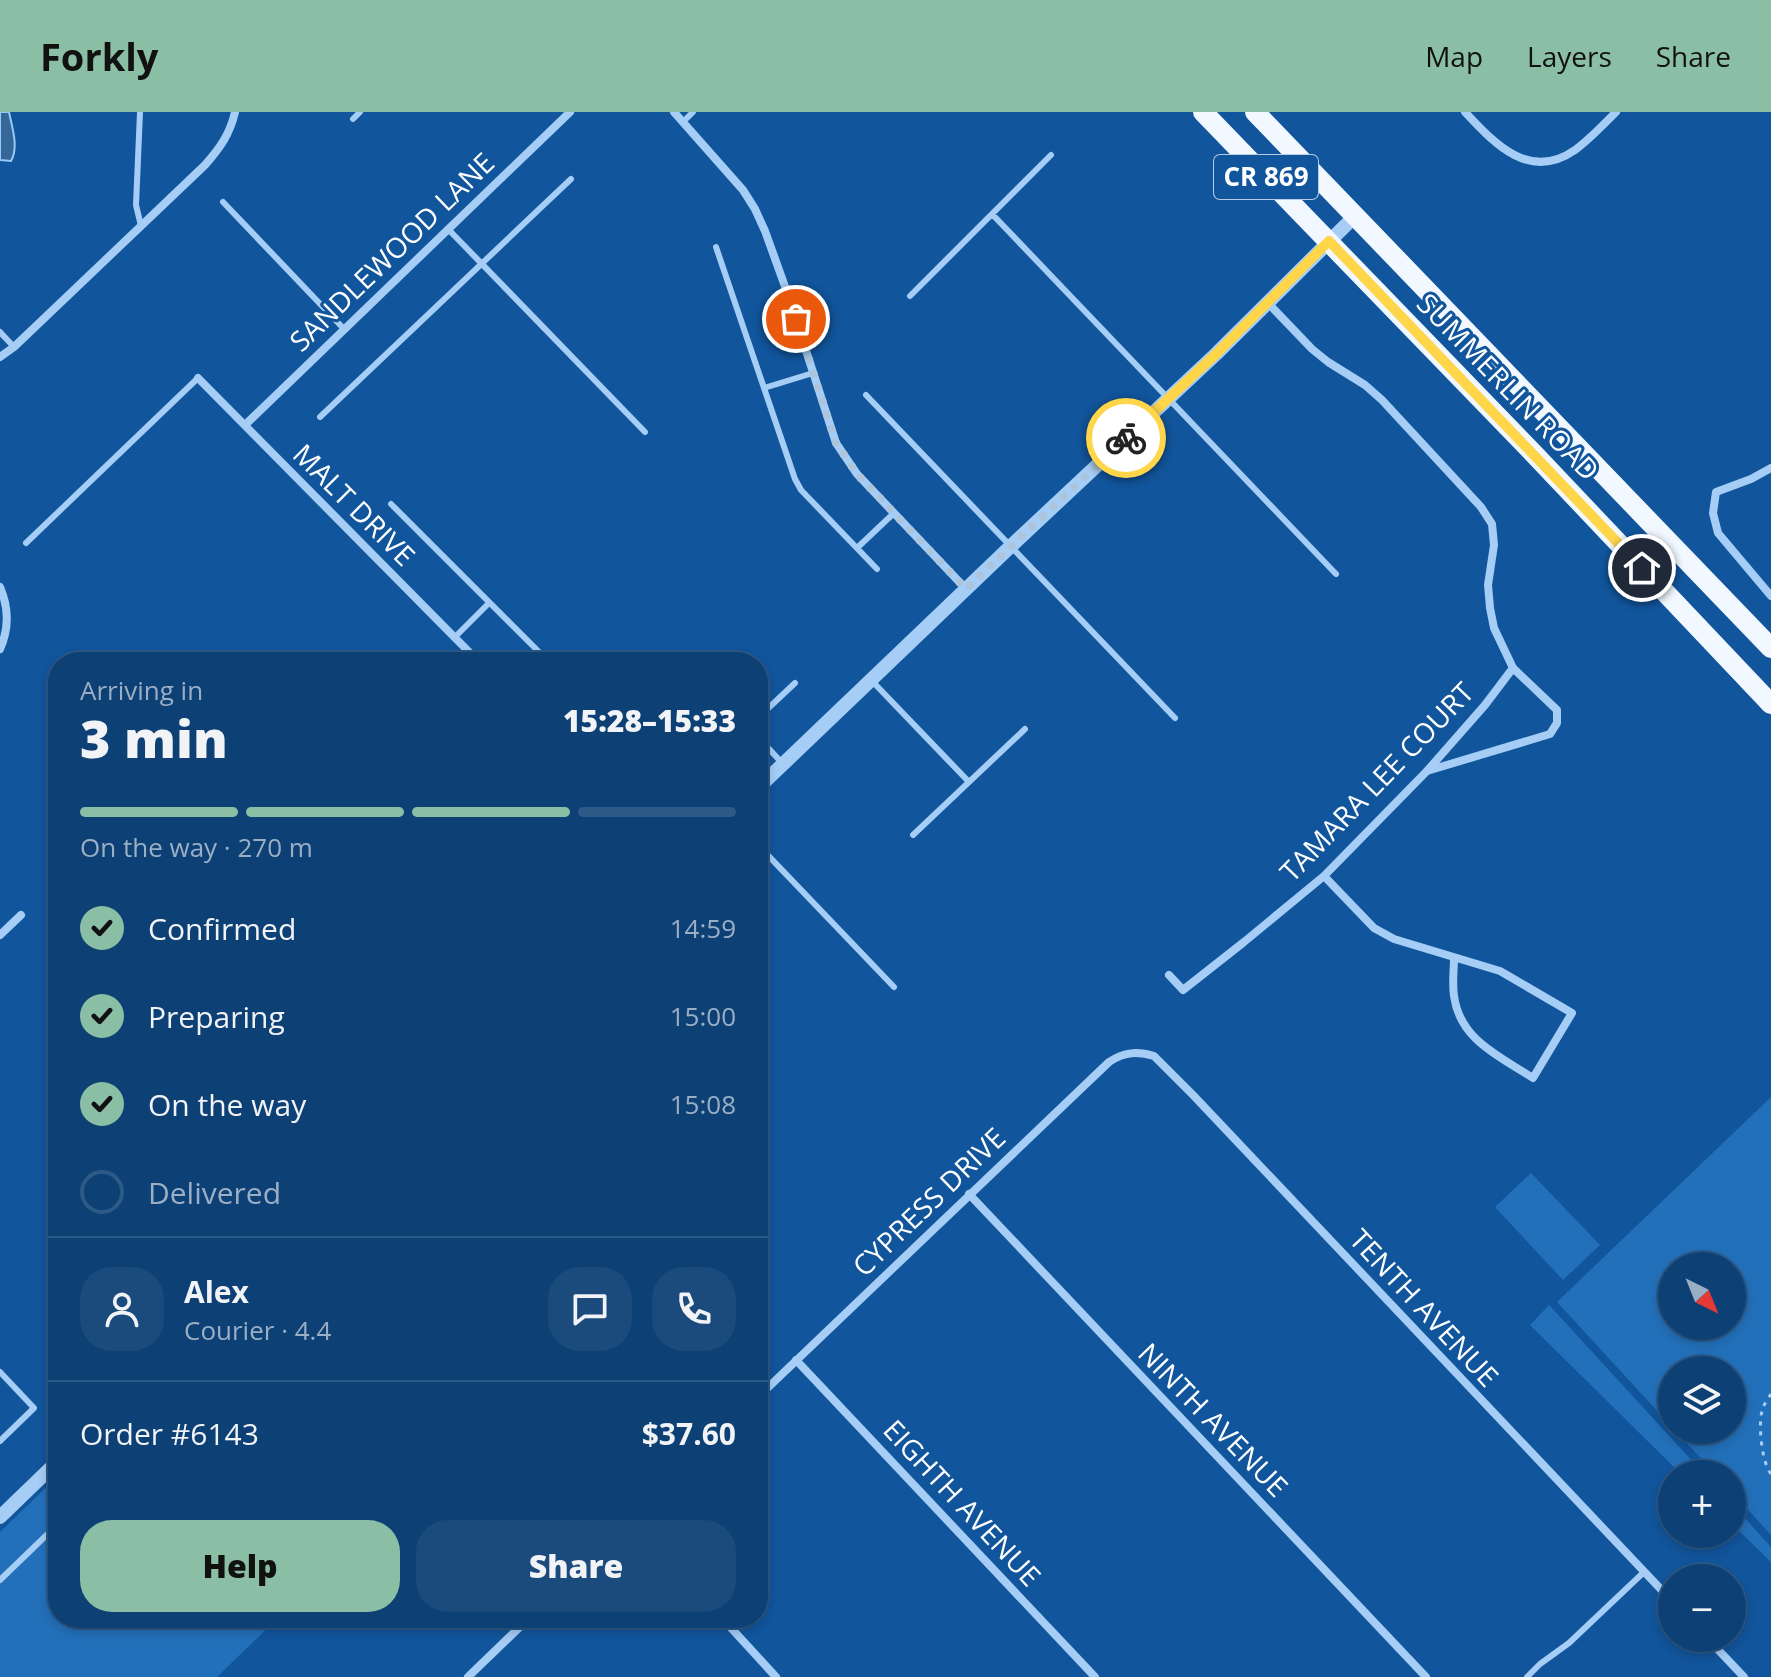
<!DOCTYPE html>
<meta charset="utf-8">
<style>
:root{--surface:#0d4075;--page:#1b4b7d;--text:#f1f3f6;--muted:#9aafc5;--line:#2d5987;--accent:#8abfa5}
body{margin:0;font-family:"Open Sans",sans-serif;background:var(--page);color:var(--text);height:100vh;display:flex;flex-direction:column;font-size:30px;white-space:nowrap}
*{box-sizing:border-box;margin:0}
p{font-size:26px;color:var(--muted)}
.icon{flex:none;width:44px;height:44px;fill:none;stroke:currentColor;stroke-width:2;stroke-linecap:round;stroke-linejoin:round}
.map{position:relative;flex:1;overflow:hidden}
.panel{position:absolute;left:48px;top:540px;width:720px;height:976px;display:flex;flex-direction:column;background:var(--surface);border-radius:32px;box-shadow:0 4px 12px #0003,0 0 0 2px var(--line)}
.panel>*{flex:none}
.needle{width:52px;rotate:137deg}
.buttons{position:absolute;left:1658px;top:1140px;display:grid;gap:16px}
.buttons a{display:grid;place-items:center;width:88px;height:88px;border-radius:50%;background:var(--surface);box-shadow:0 4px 12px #0003,0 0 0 2px var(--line);font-size:40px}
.pin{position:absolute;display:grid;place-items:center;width:68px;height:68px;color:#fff;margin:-34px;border:4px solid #fff;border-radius:50%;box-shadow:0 2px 8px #0007}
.courier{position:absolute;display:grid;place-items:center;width:80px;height:80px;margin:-40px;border:6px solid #ffd54a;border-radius:50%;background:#fff;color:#222;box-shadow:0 2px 10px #0007}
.headline em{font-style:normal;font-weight:800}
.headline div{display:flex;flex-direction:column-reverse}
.headline{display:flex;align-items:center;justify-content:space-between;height:136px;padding:0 32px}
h1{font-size:52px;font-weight:800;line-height:60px}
.bar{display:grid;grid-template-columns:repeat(4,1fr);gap:12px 8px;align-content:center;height:96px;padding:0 32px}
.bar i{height:10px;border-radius:6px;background:var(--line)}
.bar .current{background:var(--accent)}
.bar p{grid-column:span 4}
.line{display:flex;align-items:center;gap:20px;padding:0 32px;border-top:2px solid var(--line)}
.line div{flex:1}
.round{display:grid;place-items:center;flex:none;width:84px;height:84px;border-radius:32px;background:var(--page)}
ol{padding:0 32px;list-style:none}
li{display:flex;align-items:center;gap:24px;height:88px}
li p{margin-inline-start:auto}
li .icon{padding:8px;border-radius:50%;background:var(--accent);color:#111;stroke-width:4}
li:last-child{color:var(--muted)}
li i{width:44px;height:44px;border:4px solid var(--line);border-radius:50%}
.button{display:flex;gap:16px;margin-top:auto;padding:16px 32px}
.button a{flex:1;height:92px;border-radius:32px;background:var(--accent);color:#111;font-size:32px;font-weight:800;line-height:92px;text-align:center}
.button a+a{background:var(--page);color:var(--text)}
header{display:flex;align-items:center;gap:48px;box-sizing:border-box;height:112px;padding:0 40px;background:var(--accent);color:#111}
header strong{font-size:38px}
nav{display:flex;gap:44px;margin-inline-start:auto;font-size:28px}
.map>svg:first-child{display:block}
.green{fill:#2370ba;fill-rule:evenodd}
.water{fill:#356799;stroke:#97c9f8;stroke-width:2}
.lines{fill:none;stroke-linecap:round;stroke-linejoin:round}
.path{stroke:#a5cdf5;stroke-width:3;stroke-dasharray:4 6;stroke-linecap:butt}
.service{stroke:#a5cdf5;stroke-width:6}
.minor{stroke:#a5cdf5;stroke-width:8}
.tertiary{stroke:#a5cdf5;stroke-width:14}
.primary{stroke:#f2f8ff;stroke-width:20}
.done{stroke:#acc4dc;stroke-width:8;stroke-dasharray:0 14.4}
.route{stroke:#ffd54a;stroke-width:10}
.labels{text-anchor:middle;stroke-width:6;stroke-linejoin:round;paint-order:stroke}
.shield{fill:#11559c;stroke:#b8cce1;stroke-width:2}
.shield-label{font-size:26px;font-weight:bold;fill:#fff}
.street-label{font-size:28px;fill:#fff;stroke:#11559c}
</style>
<header>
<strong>Forkly</strong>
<nav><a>Map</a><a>Layers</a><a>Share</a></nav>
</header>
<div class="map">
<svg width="1771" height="1565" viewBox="0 0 1771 1565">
<rect width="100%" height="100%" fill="#11559c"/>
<path class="green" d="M1771,985V1423L1732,1380V1362H1715L1675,1318H1732V1258H1672V1315L1557,1190ZM1672,1154H1732V1214H1672Z
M1531,1061L1600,1133L1563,1168L1495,1095Z
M1549,1193L1551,1195L1704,1362H1681L1530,1213Z
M58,1364V1506H278L217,1565H0V1420Z
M1732,1392L1771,1435V1450L1732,1412Z"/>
<path class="water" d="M0,0H9C12,15 19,35 11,49L0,48Z"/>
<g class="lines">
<path class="path" d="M1771,1282C1768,1287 1763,1293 1762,1299C1758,1314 1762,1351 1771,1362"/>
<path class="service" d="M140,0L136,93L141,114
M353,7L360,0
M683,10L693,0
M223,90L344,217
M992,102L1336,462
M448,117L645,320
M716,135L795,367L801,378L877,457
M910,184L1051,43
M0,220L14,235
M764,276L813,261
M866,283L1175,606
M320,305L571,67
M391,392L549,550
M26,431L198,266
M857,436L894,401
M454,526L489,491
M872,569L969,670
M758,606L795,571
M758,625L783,652
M913,723L1025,617
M758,733L894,875
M0,1260L34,1296L0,1329
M0,1468L58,1412
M1527,1565L1540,1552L1569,1531L1644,1460"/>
<path class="minor" d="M674,0L743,78L755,97L765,119L787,180L836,331L857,362L966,477
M1465,0C1494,31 1529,70 1575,38C1590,27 1603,13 1616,0
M1268,191L1312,237L1328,250L1365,273L1382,288L1481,395L1492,412L1494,433L1488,473L1490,496L1494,516L1513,556L1557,598V611L1550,622L1427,659
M0,245L14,235L205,53C220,36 230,22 235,0
M198,266L479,550
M245,313L570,0
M1771,356L1751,367L1716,380L1713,401L1718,421L1771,484
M0,475C9,496 9,517 0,537
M1324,764L1374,816L1394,827L1500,859L1572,901L1533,966C1499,944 1460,928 1454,884C1452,871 1454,858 1454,846
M0,823L21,803
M1169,863L1183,878L1244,830L1324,764L1427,659L1485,593L1513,556
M969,1082L1426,1565
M796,1248L1095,1565
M758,1285L1109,950C1124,940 1137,939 1154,944L1193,983L1672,1489
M722,1506L776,1565
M1707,1526L1744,1565
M468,1565L529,1506"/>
<path class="tertiary" d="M758,676L1011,434L1216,242L1356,103
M0,1405L58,1349"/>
<path class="primary" d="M1203,0L1535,343L1771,592
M1255,0L1771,536"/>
</g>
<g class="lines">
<path class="done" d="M796,207L836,331L857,362L966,477L1126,326"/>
<path class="route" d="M1126,326L1216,242L1329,129L1642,456"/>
</g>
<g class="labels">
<rect class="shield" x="1214" y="43" width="104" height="44" rx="6"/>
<g class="shield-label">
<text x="1266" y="74">CR 869</text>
</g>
<g class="street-label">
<text transform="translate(392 140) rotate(-44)" y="10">SANDLEWOOD LANE</text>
<text transform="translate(1508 275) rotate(46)" y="10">SUMMERLIN ROAD</text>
<text transform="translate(354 393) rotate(45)" y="10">MALT DRIVE</text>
<text transform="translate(1377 670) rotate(-46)" y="10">TAMARA LEE COURT</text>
<text transform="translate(929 1090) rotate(-44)" y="10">CYPRESS DRIVE</text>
<text transform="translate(1424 1196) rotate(47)" y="10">TENTH AVENUE</text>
<text transform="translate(1213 1308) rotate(46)" y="10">NINTH AVENUE</text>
<text transform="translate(962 1391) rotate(47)" y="10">EIGHTH AVENUE</text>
</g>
</g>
</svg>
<div class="buttons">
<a><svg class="needle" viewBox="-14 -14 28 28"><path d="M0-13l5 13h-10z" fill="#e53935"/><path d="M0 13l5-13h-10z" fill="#9aafc5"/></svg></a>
<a><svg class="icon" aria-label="layers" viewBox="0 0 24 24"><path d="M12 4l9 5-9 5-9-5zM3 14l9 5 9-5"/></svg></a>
<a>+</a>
<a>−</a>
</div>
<div class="pin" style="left:796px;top:207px;background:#ea580c"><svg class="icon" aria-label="bag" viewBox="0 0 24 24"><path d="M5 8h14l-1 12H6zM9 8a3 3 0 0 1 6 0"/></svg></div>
<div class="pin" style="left:1642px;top:456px;background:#1f2937"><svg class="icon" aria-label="home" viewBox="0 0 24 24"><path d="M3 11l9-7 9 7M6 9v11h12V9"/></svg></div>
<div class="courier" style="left:1126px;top:326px"><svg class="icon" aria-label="bike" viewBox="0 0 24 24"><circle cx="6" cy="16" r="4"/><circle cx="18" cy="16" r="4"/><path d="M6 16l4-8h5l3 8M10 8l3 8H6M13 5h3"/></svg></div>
<section class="panel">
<div class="headline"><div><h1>3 min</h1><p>Arriving in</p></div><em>15:28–15:33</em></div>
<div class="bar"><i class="current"></i><i class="current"></i><i class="current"></i><i></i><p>On the way · 270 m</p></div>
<ol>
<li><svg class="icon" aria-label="check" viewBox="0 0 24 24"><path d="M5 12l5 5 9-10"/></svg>Confirmed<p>14:59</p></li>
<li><svg class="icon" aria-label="check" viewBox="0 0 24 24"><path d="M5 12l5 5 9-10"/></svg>Preparing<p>15:00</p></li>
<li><svg class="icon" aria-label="check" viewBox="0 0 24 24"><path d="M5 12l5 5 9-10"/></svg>On the way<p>15:08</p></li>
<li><i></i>Delivered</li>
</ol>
<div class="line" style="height:144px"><a class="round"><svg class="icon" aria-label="person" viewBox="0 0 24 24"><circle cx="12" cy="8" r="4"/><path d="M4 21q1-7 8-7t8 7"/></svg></a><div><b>Alex</b><p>Courier · 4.4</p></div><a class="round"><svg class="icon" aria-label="chat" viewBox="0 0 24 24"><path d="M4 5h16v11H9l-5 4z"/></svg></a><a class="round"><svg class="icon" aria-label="phone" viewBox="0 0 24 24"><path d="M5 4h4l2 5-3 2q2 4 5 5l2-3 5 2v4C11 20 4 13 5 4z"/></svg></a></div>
<div class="line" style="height:104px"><div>Order #6143</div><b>$37.60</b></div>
<div class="button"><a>Help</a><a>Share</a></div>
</section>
</div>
